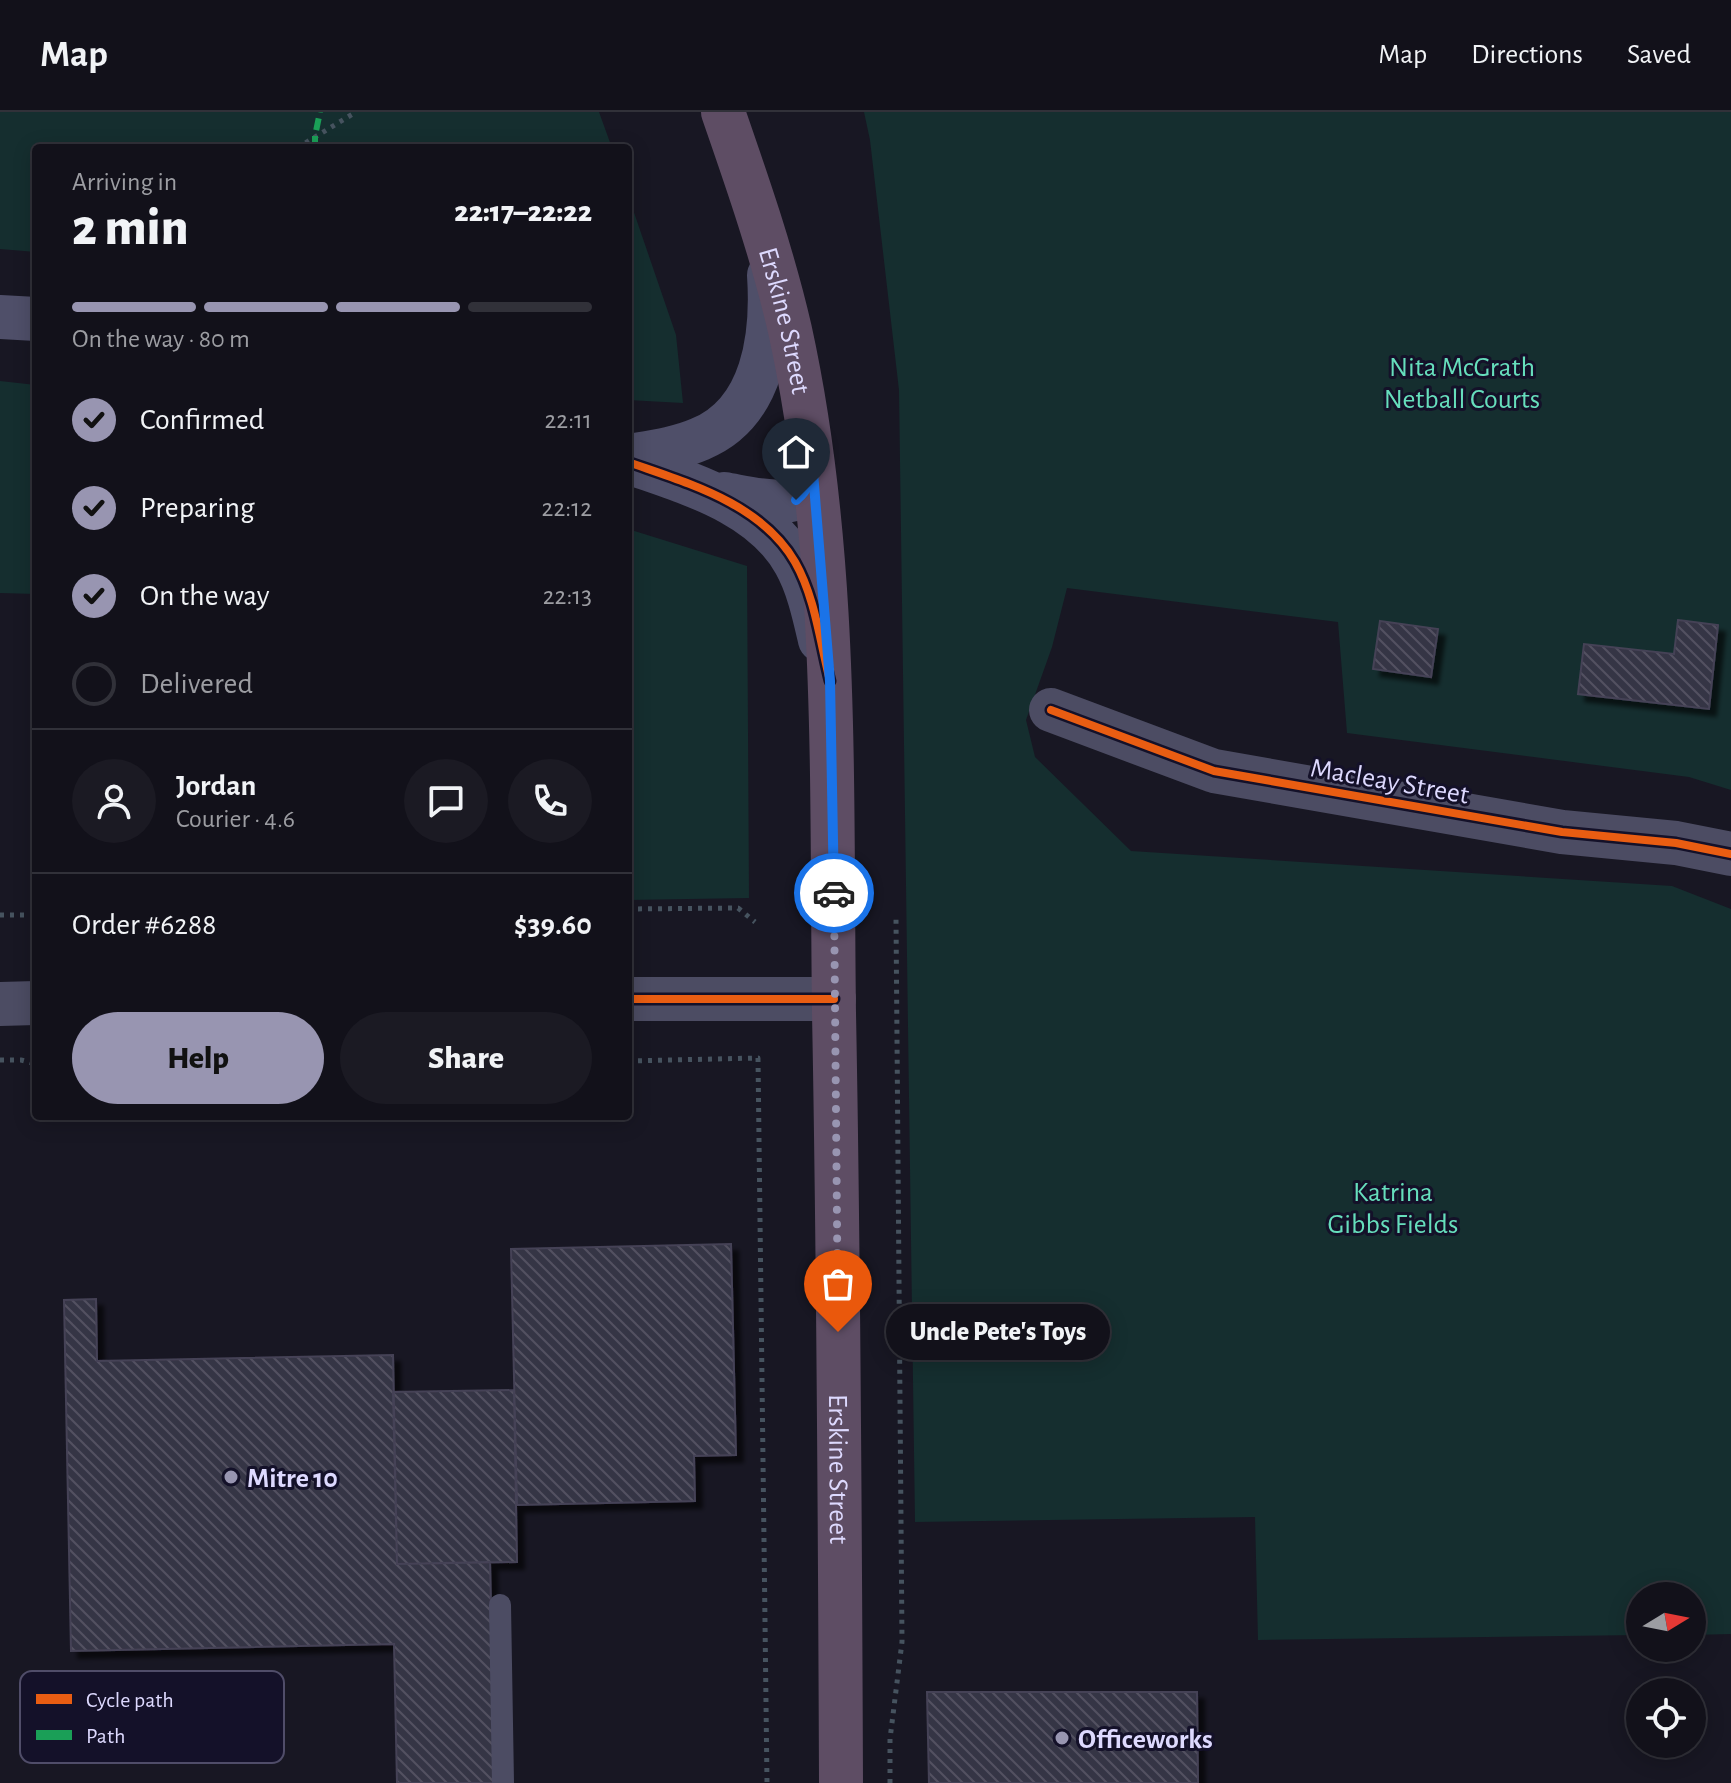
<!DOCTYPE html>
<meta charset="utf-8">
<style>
:root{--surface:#12111a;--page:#1b1a23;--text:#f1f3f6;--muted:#9c9da2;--line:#313139;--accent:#9895b1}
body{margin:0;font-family:"Alegreya Sans",sans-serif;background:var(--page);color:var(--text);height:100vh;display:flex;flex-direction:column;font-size:30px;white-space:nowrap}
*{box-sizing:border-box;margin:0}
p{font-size:26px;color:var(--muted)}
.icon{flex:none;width:44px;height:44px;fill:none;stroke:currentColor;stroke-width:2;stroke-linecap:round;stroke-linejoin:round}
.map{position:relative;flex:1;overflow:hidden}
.details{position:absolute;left:32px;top:32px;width:600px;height:976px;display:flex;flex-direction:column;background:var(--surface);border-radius:8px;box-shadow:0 4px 20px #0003,0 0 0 2px var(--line)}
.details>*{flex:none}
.needle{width:52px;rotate:80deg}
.controls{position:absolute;left:1626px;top:1470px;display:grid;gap:16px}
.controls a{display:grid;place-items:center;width:80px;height:80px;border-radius:50%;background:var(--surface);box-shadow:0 4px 20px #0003,0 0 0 2px var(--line);font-size:40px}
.pin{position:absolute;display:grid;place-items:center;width:68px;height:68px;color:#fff;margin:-82px -34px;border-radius:50% 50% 50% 0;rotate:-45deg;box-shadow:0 0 8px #0007}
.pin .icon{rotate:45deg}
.courier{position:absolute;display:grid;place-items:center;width:80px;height:80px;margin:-40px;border:6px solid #1a73e8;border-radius:50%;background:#fff;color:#222;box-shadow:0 2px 10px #0007}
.bubble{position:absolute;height:56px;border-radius:28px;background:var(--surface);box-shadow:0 4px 20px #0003,0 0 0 2px var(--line);font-size:26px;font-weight:800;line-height:56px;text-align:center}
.head em{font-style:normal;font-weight:800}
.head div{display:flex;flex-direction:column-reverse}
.head{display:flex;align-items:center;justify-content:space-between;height:136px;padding:0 40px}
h1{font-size:52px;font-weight:800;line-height:60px}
.bar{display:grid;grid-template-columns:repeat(4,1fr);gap:12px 8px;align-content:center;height:96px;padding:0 40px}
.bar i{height:10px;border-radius:6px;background:var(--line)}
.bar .active{background:var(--accent)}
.bar p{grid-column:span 4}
.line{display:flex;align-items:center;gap:20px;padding:0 40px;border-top:2px solid var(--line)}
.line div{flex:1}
.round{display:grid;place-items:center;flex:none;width:84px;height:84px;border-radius:42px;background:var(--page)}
ol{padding:0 40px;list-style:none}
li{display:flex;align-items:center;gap:24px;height:88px}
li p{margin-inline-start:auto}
li .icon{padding:8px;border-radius:50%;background:var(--accent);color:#111;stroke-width:4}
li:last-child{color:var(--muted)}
li i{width:44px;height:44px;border:4px solid var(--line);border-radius:50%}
.cta{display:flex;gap:16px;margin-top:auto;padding:16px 40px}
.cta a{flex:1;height:92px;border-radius:48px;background:var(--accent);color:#111;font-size:32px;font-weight:800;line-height:92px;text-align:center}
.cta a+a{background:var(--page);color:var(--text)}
header{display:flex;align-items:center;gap:48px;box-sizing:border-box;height:112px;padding:0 40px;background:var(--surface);border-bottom:2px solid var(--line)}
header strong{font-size:38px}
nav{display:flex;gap:44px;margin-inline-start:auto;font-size:28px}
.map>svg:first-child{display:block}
.green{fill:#152e2f}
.building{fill:url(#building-back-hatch);stroke:#454256;stroke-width:2;filter:url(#shadow)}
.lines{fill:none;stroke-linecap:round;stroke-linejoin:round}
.path{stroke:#46535f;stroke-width:5;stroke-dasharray:4 6;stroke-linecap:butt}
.lane{stroke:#4c4c63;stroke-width:22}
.street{stroke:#4c4c63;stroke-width:44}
.secondary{stroke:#4f4f69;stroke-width:44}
.highway{stroke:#5e4d64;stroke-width:44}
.quiet{stroke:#1a9f57;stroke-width:6;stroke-dasharray:12 6;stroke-linecap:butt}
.cycleway-casing{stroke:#141129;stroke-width:13}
.cycleway{stroke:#e95d12;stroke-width:8}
.done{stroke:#9895b1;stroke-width:8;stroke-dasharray:0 14.4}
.route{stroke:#1a73e8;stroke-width:10}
.poi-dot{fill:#9895b1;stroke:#141129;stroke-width:3}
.labels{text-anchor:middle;stroke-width:6;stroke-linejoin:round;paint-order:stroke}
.street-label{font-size:28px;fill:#ddd9fe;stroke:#141129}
.park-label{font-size:28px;fill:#66debc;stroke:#141129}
.poi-label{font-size:28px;font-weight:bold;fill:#ddd9fe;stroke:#141129;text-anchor:start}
.key{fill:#141129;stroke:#504d69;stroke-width:2}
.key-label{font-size:22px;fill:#ddd9fe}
</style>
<header>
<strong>Map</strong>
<nav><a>Map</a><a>Directions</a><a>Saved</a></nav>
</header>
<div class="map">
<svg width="1731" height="1671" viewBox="0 0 1731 1671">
<defs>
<pattern id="building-back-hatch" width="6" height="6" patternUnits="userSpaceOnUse" patternTransform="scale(2)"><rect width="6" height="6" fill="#363445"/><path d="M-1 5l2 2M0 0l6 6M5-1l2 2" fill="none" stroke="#535161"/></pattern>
<filter id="shadow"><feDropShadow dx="7" dy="7" stdDeviation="2" flood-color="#0009"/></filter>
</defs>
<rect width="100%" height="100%" fill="#181723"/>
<path class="green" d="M0,0H599L612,36H36V140L0,137Z
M864,0H1731V678L1689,665L1347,621L1338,510L1067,476L1052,535L1026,608L1035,645L1131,739L1672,774L1731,797V1522L1692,1523V1484H1640V1523L1258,1528L1255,1405L915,1410L899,278L870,28Z
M628,83L676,223L683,291L628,288Z
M0,269L36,273V482L0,481Z
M628,417L747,454L749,786L628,788Z"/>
<path class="building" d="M1678,508L1718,513L1709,597L1578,582L1584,532L1674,542Z
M1380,509L1438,517L1431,565L1373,557Z
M731,1132L736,1343L694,1344L695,1389L517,1393L511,1137Z
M96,1187L97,1249L393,1243L397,1452L490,1450L495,1671H397L394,1532L71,1539L64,1188Z
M514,1278L517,1450L397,1452L393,1280Z
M927,1580H1197L1198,1671H929Z"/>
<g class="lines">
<path class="path" d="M297,36L356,0
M628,797L738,796L755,810
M0,803H36
M0,948H21L36,952
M628,949L758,946L767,1671
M890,1671V1627L902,1530L896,807"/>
<path class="lane" d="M500,1493L503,1671"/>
<path class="street" d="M1051,598L1214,659L1562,720L1676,731L1731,742
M628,887H834
M0,892L36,891"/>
<path class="secondary" d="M0,205L36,207
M628,344C652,340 677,337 700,327C764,301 773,223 769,163
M628,350C687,371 762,391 795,451C808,474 814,502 820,528
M724,382C744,385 792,399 805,379C812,370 811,358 812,348"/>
<path class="highway" id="s1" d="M723,0C748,72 773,144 790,218C839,441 831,674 834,901C839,1158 840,1414 841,1671"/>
<path class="quiet" d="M315,36V24L320,0"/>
<defs>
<path id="cycleway" d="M628,350C687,371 761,391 795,450C815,485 820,530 830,569
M1051,598L1214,659L1562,720L1676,731L1731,742
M628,887H834"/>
</defs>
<use href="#cycleway" class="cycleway-casing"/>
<use href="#cycleway" class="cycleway"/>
</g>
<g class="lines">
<path class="done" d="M834,781L838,1220"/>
<path class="route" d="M796,388C810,377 811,365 812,348L830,569L834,781"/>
</g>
<g class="poi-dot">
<circle cx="231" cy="1365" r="8"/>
<circle cx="1062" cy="1626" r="8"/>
</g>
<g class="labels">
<g class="street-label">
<text dy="10" stroke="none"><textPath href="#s1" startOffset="218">Erskine Street</textPath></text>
<text transform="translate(1390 668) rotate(10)" y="10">Macleay Street</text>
<text dy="10" stroke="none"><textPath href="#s1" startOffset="1370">Erskine Street</textPath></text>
</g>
<g class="park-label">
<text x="1462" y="264">Nita McGrath<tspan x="1462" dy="32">Netball Courts</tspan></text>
<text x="1393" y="1089">Katrina<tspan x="1393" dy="32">Gibbs Fields</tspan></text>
</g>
<g class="poi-label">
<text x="247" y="1375">Mitre 10</text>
<text x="1078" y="1636">Officeworks</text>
</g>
</g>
<rect x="20" y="1559" width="264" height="92" rx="12" class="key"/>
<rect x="36" y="1582" width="36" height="10" fill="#e95d12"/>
<rect x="36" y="1618" width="36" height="10" fill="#1a9f57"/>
<g class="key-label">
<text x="86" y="1595">Cycle path</text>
<text x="86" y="1631">Path</text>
</g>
</svg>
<div class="controls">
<a><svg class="needle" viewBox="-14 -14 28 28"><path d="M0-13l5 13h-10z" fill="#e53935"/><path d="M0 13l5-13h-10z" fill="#9c9da2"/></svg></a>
<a><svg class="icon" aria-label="locate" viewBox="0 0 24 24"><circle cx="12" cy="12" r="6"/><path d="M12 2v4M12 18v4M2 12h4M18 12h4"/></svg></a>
</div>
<div class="pin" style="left:838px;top:1220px;background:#ea580c"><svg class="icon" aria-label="bag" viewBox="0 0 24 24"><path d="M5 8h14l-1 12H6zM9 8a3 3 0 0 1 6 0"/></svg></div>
<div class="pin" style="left:796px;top:388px;background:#1f2937"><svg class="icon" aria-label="home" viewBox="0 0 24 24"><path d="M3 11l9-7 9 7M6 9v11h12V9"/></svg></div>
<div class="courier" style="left:834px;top:781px"><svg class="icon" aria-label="car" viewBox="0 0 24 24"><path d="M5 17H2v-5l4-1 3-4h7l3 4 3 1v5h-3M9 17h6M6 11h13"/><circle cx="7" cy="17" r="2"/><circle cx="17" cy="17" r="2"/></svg></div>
<div class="bubble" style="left:886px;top:1192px;width:224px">Uncle Pete's Toys</div>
<section class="details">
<div class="head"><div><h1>2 min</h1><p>Arriving in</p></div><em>22:17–22:22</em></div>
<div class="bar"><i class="active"></i><i class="active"></i><i class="active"></i><i></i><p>On the way · 80 m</p></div>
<ol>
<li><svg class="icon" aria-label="check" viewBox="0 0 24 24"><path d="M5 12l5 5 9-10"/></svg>Confirmed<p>22:11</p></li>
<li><svg class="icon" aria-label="check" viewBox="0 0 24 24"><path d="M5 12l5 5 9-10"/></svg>Preparing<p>22:12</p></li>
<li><svg class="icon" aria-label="check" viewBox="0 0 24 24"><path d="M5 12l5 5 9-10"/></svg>On the way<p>22:13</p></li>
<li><i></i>Delivered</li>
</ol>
<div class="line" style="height:144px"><a class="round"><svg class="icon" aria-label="person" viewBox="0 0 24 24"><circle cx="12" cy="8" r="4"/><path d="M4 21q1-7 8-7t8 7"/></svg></a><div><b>Jordan</b><p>Courier · 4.6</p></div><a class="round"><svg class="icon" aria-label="chat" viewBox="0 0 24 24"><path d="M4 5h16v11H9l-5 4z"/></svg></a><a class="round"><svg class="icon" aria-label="phone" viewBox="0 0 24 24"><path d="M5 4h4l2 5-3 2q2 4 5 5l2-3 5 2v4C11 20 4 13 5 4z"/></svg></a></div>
<div class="line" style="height:104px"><div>Order #6288</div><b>$39.60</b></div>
<div class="cta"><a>Help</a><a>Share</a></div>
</section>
</div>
